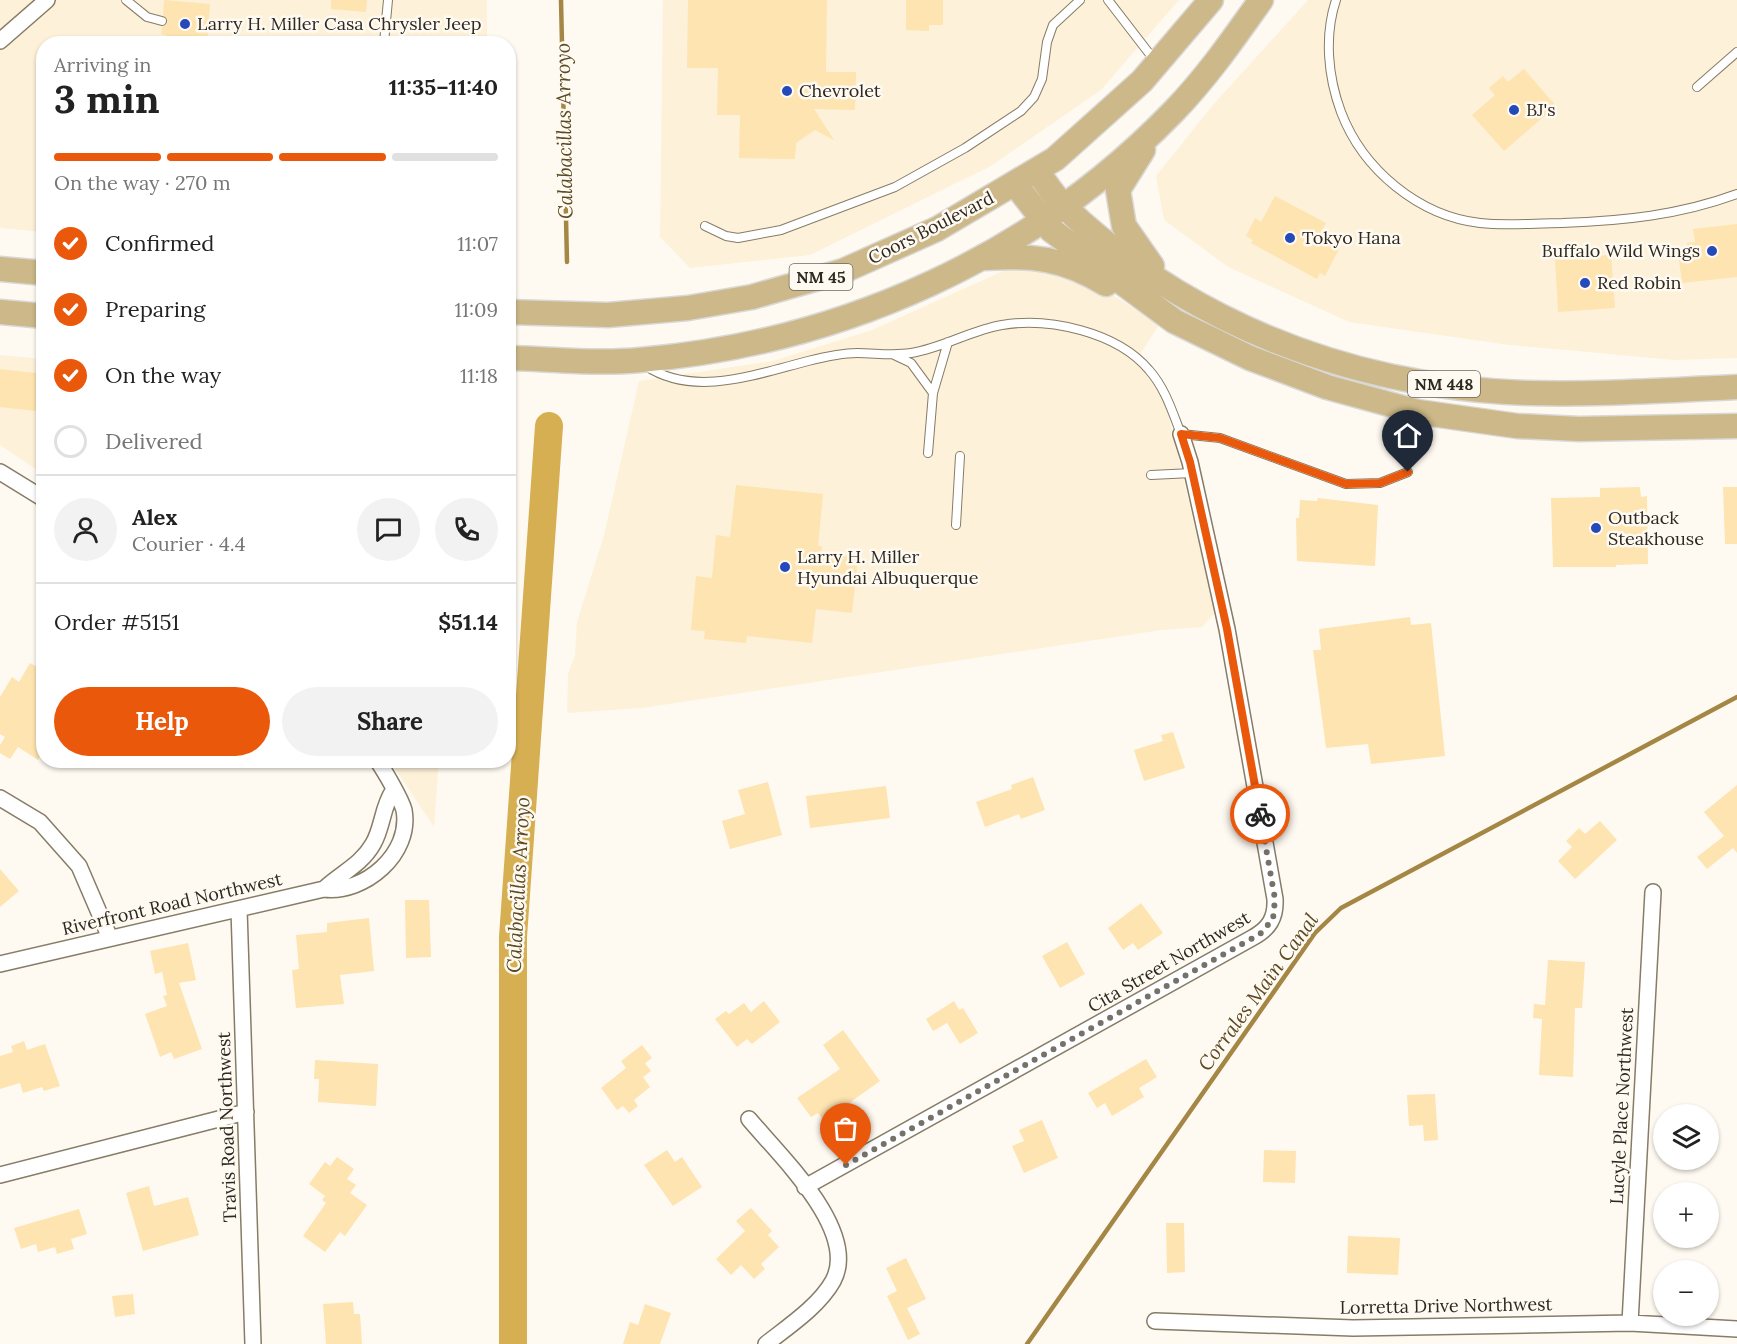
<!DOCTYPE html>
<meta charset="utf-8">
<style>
:root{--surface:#fff;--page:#f2f2f2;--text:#222;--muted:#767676;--line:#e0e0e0;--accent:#ea580c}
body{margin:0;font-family:Lora,serif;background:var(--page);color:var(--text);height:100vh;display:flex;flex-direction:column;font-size:22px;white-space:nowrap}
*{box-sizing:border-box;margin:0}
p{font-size:20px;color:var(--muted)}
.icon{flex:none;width:33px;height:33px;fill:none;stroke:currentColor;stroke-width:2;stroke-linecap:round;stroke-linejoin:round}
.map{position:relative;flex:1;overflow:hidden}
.drawer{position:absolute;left:36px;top:36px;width:480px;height:732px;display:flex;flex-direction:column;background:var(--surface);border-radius:24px;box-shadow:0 2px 4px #0004}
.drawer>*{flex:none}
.controls{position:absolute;left:1653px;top:1104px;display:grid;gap:12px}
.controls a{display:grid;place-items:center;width:66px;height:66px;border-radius:50%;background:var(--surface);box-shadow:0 2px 4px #0004;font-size:30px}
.pin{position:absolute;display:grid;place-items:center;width:51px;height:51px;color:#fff;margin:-62px -26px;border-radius:50% 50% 50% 0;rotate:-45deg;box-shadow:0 0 6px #0007}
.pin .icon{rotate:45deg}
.courier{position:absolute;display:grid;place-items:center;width:60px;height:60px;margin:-30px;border:4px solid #ea580c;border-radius:50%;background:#fff;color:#222;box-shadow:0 2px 8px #0007}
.headline em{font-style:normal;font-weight:700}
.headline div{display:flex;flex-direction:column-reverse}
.headline{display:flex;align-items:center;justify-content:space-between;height:102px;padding:0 18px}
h1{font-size:39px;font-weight:700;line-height:45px}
.bar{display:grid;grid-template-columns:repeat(4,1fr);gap:9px 6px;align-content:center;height:72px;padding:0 18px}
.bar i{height:8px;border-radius:4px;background:var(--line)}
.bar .active{background:var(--accent)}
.bar p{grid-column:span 4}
.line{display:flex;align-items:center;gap:15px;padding:0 18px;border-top:2px solid var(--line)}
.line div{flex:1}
.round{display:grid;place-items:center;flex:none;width:63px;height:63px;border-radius:32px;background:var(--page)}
ol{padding:0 18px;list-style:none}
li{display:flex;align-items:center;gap:18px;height:66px}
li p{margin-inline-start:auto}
li .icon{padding:6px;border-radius:50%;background:var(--accent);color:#fff;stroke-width:4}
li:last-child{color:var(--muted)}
li i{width:33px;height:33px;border:3px solid var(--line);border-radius:50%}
.button{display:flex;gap:12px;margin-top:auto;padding:12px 18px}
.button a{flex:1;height:69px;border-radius:36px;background:var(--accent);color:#fff;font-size:24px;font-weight:700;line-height:69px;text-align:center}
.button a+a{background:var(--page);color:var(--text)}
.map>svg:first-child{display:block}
.built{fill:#fdf1d9}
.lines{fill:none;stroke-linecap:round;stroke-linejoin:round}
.stream{stroke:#a48744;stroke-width:4.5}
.river{stroke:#d7af53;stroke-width:28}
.building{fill:#fde4b1}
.lane-casing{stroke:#867c67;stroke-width:10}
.street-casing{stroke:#867c67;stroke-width:18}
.primary-casing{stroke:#d9d8d7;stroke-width:27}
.lane{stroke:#fff;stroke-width:8}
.street{stroke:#fff;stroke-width:15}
.primary{stroke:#ccb888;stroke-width:24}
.done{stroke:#767269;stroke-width:6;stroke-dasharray:0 10.8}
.route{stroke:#ea580c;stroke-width:8}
.poi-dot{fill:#2449b8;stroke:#fffaf1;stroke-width:2}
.labels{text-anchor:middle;stroke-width:5;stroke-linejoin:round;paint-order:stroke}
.shield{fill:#fffaf1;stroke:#6c685f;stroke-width:1.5}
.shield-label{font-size:16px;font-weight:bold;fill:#2d2920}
.poi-label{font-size:18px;fill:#2d2920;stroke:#fffaf1;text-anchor:start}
.street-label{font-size:18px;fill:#2d2920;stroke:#fffaf1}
.water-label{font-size:20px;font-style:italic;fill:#5b4a23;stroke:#fffaf1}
</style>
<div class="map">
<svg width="1737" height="1344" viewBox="0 0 1737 1344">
<rect width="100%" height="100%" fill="#fffaf1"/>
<path class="built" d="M0,0H487V43L44,44L43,232L0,228Z
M663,0H1179L1101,90L991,166L810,255L690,268L660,237Z
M1308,0H1737V358L1674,360L1509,345L1349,322L1228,267L1164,220L1156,176L1212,106Z
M1032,263L1096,284L1159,325L1135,362L1144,369L1165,401L1215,613L1202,627L1162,630L642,708L567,713L568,674L575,655L577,622L604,535L639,381L773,361L872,330L1012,267Z
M0,355L43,359V474L0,445Z
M390,761H439L434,827Z"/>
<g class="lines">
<path class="stream" d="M561,0L567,262
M1027,1344L1315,933L1341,908L1737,697"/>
<path class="river" d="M513,1344V937L549,426"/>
</g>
<path class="building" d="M164,0L210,4L207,44H165L166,35L161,34L162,27L168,22L163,15Z
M331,0H367L366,12L331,9Z
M688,0H827L826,72H856L855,110L814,109L834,140L815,130L796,143L795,159L739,158L740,115H717L718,68H687Z
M906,0H943V25H929V31L906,30Z
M1524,69L1556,106L1504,151L1472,115L1495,95L1489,88L1503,76L1508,82Z
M1275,196L1326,223L1321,232L1334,239L1331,245L1339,249L1325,276L1320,273L1317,279L1251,243L1253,240L1246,236L1255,218L1261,222Z
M1737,224V277L1682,283L1679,260L1689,259L1687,243L1695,242L1693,229Z
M1611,255L1615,308L1558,312L1555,258Z
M0,369L44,374V412L0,407Z
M736,485L823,494L818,546H822L821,553L858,557L852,613L816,609L812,643L747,636L746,643L704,639L705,631L691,630L696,576L712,578L716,535L730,537Z
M1640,487L1641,497L1647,496L1648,564L1616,565V567H1553L1551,498L1600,497V488Z
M1723,487H1737V544H1725Z
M1318,498L1378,505L1375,566L1297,561L1296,518H1299L1300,500L1317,501Z
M1410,617L1411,625L1431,623L1445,756L1371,764L1368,744L1326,748L1313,650H1321L1319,629Z
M30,663L44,671V750L38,760L18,747L10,759L0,753V745L5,737L0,734V697L12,677L19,682Z
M1173,732L1185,768L1144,781L1134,750L1163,741L1161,735Z
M1033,777L1045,810L1021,819L1019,814L985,827L976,802L1012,789L1011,785Z
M768,782L782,835L730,849L722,821L745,814L738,790Z
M1737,785V853L1733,848L1707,869L1697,857L1724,836L1704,812Z
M886,786L890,818L810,828L806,796Z
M1600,821L1617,840L1575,879L1558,861L1572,847L1566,841L1579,828L1585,834Z
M0,869L19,891L0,907Z
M405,900H429L431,957L406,958Z
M1141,903L1163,933L1138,950L1133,943L1123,950L1108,928Z
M369,918L374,971L340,975L344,1004L296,1008L292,970L299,969L296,935L327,932V923Z
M1067,942L1085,974L1060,988L1042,956Z
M188,943L196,980L179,983L202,1049L174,1059L171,1052L160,1057L145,1014L167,1006L163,996L167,995L162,972L155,974L150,951Z
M1548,960L1585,962L1582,1008H1575L1573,1077L1539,1075L1542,1019L1533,1018L1534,1004L1545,1005Z
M764,1001L780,1022L752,1044L747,1039L737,1047L715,1019L726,1011L729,1014L744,1003L751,1012Z
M954,1001L959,1010L963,1008L978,1033L960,1044L947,1023L933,1031L926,1019Z
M843,1030L880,1081L824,1121L818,1113L811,1117L797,1098L840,1069L823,1045Z
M24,1041L27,1050L45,1044L60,1086L44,1091L42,1087L23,1093L20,1083L0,1089V1056L13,1052L11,1046Z
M642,1045L652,1058L645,1063L651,1071L643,1077L650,1087L634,1100L638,1106L629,1113L623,1106L617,1110L601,1088L626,1068L621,1061Z
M1146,1059L1157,1077L1139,1088L1144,1097L1112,1116L1105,1103L1097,1108L1088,1093Z
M315,1060L378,1064L376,1106L318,1102L319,1079H314Z
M1435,1094L1438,1140L1424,1141L1423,1125L1409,1126L1407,1095Z
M1042,1120L1058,1158L1024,1173L1012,1146L1024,1141L1019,1130Z
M667,1150L675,1162L682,1157L702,1187L673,1206L644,1165Z
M1264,1150L1296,1151L1295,1183L1263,1182Z
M337,1157L354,1169L347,1179L356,1185L350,1193L367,1205L345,1236L340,1232L325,1252L303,1236L326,1203L322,1200L325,1196L309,1184L325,1162L330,1166Z
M149,1186L154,1206L188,1197L199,1235L143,1251L126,1193Z
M751,1208L772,1231L768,1235L779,1247L761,1264L765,1269L754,1279L741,1265L731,1275L716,1259L745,1231L736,1221Z
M79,1209L87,1234L71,1239L74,1249L57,1254L55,1247L38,1252L36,1244L21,1249L14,1228Z
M1166,1223H1184L1185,1272L1167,1273Z
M1348,1236L1400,1238L1398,1275L1347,1273Z
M906,1258L926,1299L907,1308L920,1334L908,1340L887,1296L897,1291L886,1268Z
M133,1294L135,1314L115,1317L112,1296Z
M353,1302L354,1314H360L362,1344H326L323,1304Z
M645,1304L671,1313L660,1344H623L630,1322L638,1325Z"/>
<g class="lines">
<defs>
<path id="lane" d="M126,0L147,17L162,21
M1108,0L1155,61
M1336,0C1324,36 1328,77 1341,112C1363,170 1419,216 1480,223C1508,226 1535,223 1562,223C1623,221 1680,215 1737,194
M384,43L388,0
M1697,87L1737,52
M705,226L726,236L738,238L781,230L895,187L965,148L1021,111L1034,97L1042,79L1047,42L1053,25L1080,0
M894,355L911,363L933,393
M646,366C694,398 757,374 808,361C824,357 841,353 857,353C875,353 893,356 911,353C943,348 971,330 1002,325C1049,317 1117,332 1149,370C1165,388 1172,411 1181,434L1220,438L1346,484L1380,483L1408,472
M928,453L933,393L948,342
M1151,475L1192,473
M956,525L960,456"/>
<path id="street" d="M0,41L47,0
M0,472L44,499
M0,798L40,822L79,866L110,938
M324,889C341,873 361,865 373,844C383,827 382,807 393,791
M239,909L253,1344
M0,964L324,889C364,894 412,854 404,810C401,799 384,770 377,760
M749,1119C779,1155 860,1231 833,1281C819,1306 789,1326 766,1344
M0,1175L246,1112
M805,1187L1252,938C1269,929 1276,918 1275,899L1227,629L1190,462L1181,434
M1155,1321L1353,1328L1630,1323L1737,1329
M1630,1323L1653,892"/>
<path id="primary" d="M1143,150L1118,190L1124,226L1152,266
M1037,171C1046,183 1054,197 1065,207C1098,240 1138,268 1177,292C1284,356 1404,389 1528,393C1597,395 1667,390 1737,387
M1015,184L1051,230L1174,321L1250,358L1327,387L1418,412L1517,426L1579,429L1737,426
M984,258C1032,255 1064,258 1106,284
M0,269L44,273
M0,312L44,316
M508,312L608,315L688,308L752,297L843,271L937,229L1055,159L1142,81L1211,0
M508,358C552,359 597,364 640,360C842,343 1033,257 1174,111C1207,77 1234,38 1261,0"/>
</defs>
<use href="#lane" class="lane-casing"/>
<use href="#street" class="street-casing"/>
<use href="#primary" class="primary-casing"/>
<use href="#lane" class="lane"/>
<use href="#street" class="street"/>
<use href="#primary" class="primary"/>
</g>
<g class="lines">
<path class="done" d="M846,1165L1260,934L1273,919L1275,899L1260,814"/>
<path class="route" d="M1260,814L1227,629L1190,462L1181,434L1220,438L1346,484L1380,483L1408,472"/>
</g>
<g class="poi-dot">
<circle cx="185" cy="24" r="6"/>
<circle cx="787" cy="91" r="6"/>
<circle cx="1514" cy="110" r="6"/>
<circle cx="1290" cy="238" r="6"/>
<circle cx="1712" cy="251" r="6"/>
<circle cx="1585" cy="283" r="6"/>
<circle cx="1596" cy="528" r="6"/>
<circle cx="785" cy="567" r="6"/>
</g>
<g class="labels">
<g class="shield">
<rect x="789.5" y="264" width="63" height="26" rx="4.5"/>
<rect x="1408" y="371" width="72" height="26" rx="4.5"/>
</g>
<g class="shield-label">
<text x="821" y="283">NM 45</text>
<text x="1444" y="390">NM 448</text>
</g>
<g class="poi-label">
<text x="197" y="30">Larry H. Miller Casa Chrysler Jeep</text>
<text x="799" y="97">Chevrolet</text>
<text x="1526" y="116">BJ's</text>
<text x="1302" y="244">Tokyo Hana</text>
<text x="1700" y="257" text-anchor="end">Buffalo Wild Wings</text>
<text x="1597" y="289">Red Robin</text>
<text x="1608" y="524">Outback<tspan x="1608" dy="21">Steakhouse</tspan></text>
<text x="797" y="563">Larry H. Miller<tspan x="797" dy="21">Hyundai Albuquerque</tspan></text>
</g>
<g class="street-label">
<text transform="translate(931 228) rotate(-27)" y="6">Coors Boulevard</text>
<text transform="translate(172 904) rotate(-13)" y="6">Riverfront Road Northwest</text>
<text transform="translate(1169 962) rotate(-30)" y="6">Cita Street Northwest</text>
<text transform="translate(1622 1106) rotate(-87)" y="6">Lucyle Place Northwest</text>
<text transform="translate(227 1127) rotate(-92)" y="6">Travis Road Northwest</text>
<text transform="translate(1446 1306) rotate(-1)" y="6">Lorretta Drive Northwest</text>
</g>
<g class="water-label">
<text transform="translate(564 131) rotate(-91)" y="7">Calabacillas Arroyo</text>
<text transform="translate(518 885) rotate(-87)" y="7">Calabacillas Arroyo</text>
<text transform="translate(1258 992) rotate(-54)" y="7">Corrales Main Canal</text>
</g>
</g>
</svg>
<div class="controls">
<a><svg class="icon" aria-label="layers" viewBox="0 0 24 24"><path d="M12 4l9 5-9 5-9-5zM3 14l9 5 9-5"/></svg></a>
<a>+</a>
<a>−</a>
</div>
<div class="pin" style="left:846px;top:1165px;background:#ea580c"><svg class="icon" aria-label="bag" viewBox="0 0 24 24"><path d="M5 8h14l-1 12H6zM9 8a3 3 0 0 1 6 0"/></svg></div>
<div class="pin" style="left:1408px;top:472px;background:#1f2937"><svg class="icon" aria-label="home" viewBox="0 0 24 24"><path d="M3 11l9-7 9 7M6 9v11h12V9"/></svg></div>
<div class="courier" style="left:1260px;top:814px"><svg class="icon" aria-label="bike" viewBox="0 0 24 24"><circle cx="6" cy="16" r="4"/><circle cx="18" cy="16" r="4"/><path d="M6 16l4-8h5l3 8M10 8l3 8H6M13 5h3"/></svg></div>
<section class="drawer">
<div class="headline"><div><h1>3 min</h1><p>Arriving in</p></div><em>11:35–11:40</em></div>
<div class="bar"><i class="active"></i><i class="active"></i><i class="active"></i><i></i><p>On the way · 270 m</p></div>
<ol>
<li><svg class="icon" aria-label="check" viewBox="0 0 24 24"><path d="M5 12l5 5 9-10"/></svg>Confirmed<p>11:07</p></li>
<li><svg class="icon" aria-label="check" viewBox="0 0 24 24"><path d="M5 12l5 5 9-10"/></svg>Preparing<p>11:09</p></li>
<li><svg class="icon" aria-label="check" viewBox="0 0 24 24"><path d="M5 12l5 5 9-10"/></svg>On the way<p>11:18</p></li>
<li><i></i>Delivered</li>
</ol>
<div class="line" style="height:108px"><a class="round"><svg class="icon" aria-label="person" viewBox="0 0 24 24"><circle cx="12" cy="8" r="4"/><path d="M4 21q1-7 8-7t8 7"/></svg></a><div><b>Alex</b><p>Courier · 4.4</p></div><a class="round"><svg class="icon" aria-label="chat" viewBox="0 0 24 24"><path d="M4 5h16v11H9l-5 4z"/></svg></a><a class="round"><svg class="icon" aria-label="phone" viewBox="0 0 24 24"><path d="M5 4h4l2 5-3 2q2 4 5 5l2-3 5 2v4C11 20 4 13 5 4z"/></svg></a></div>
<div class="line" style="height:78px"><div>Order #5151</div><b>$51.14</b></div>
<div class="button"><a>Help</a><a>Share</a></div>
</section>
</div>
